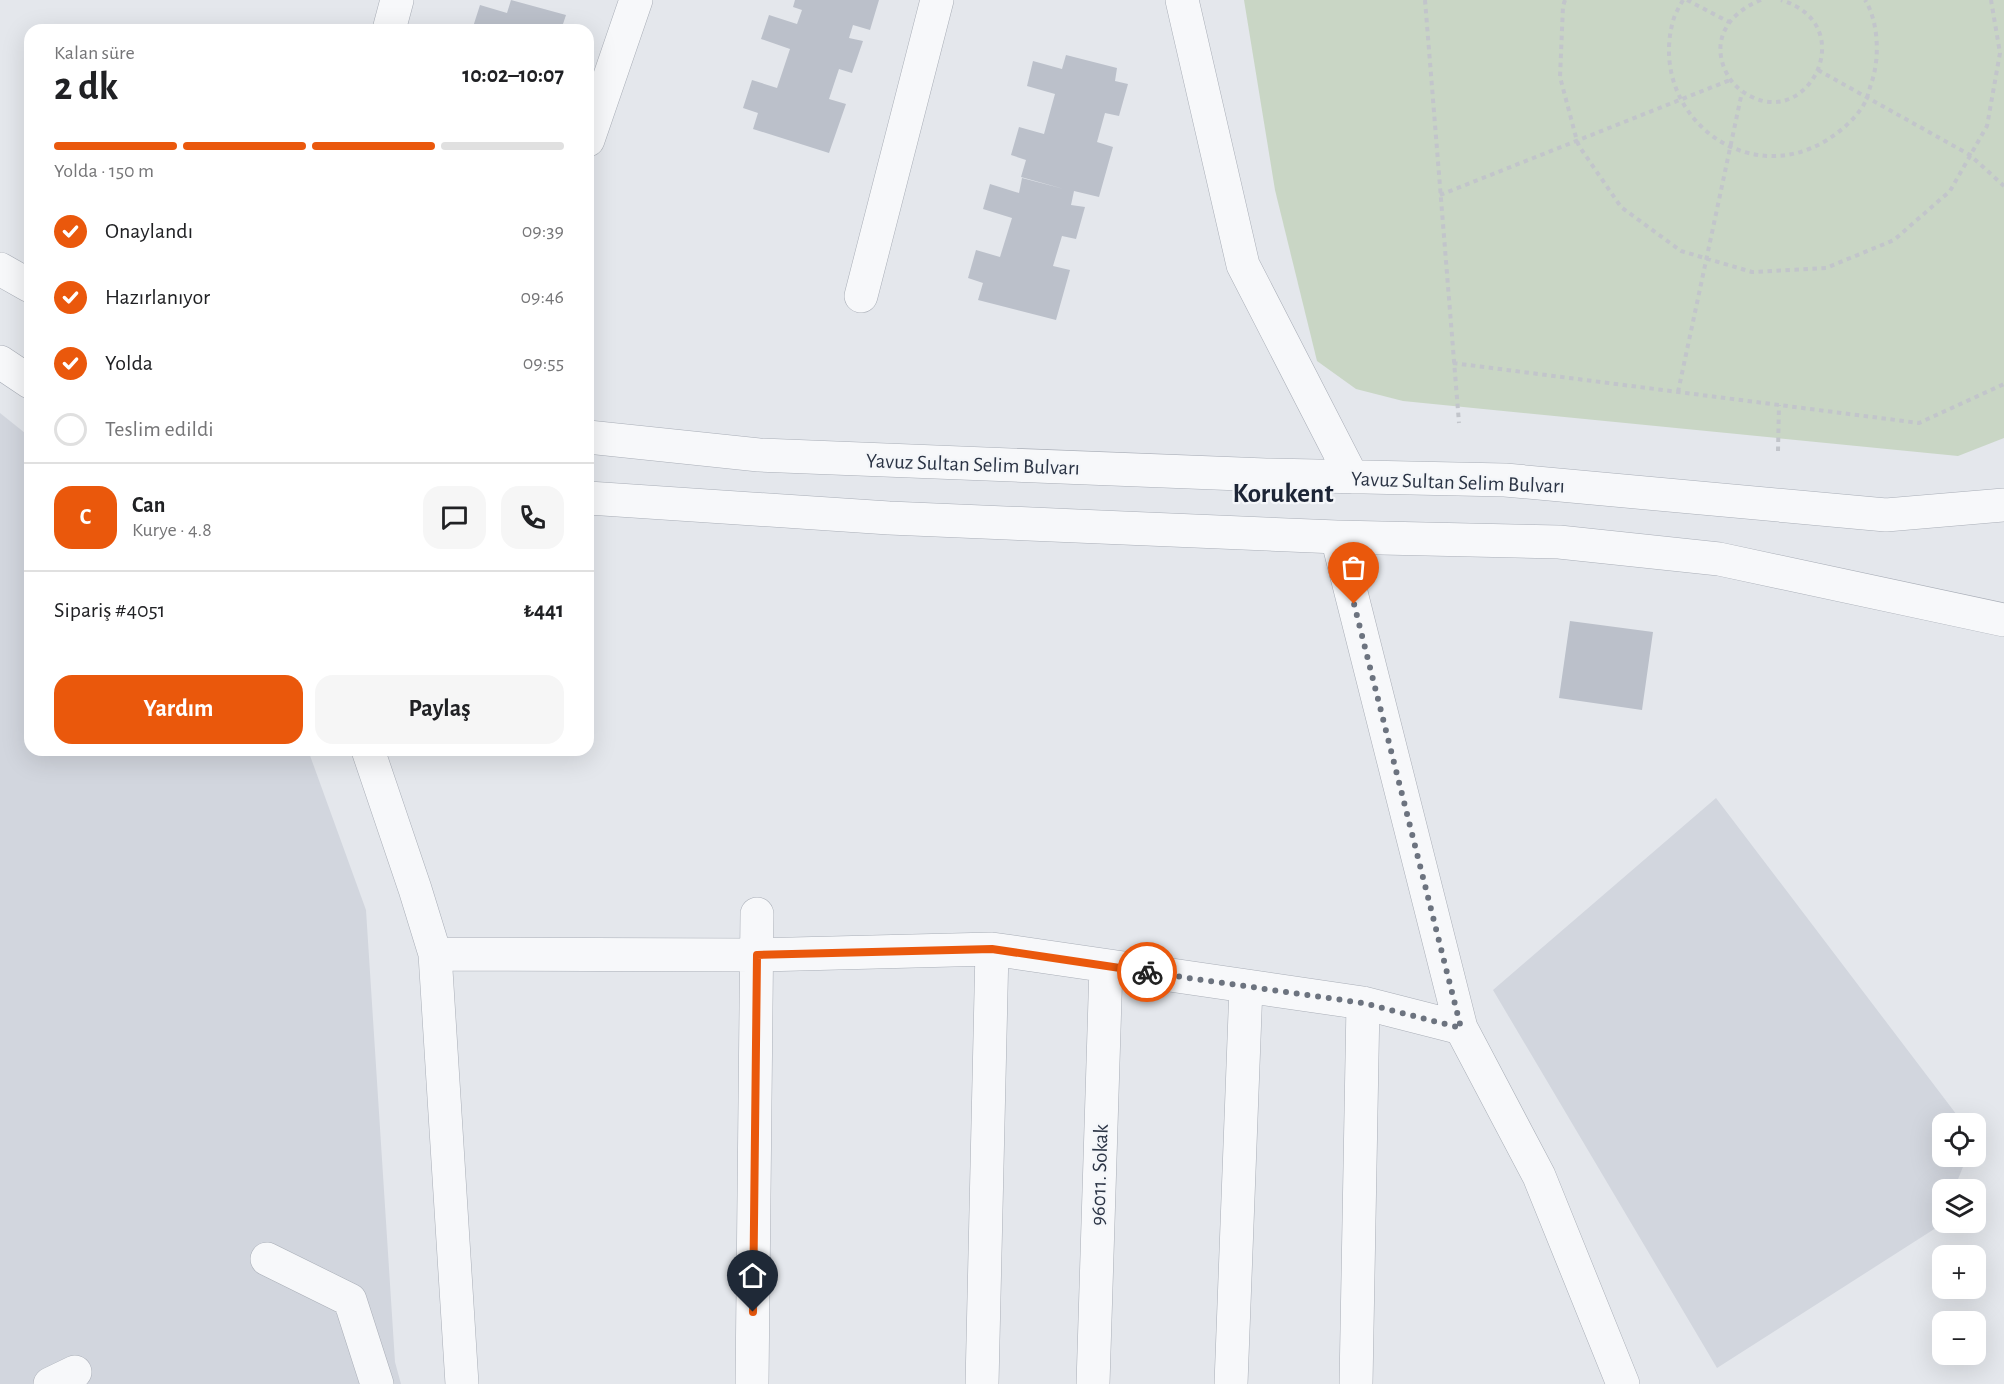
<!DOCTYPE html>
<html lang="tr">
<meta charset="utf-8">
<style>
:root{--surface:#fff;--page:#f6f6f6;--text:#202124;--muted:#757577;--line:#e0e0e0;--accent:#ea580c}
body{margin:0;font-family:"Alegreya Sans",sans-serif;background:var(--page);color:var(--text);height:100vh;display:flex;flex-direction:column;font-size:22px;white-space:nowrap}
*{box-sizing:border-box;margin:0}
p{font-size:20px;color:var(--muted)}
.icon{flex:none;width:33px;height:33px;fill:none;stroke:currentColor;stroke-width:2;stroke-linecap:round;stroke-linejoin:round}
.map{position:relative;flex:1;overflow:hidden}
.drawer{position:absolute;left:24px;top:24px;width:570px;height:732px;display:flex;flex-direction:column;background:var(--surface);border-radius:18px;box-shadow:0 6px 24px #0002}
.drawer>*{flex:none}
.controls{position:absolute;left:1932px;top:1113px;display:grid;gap:12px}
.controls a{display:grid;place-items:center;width:54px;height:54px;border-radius:12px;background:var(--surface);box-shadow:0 6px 24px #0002;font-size:30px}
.pin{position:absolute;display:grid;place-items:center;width:51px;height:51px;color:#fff;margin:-62px -26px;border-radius:50% 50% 50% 0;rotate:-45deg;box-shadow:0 0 6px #0007}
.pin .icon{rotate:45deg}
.courier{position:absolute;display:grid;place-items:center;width:60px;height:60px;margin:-30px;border:4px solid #ea580c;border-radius:50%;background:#fff;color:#222;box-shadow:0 2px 8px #0007}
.overview em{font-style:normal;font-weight:700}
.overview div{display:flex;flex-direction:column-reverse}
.overview{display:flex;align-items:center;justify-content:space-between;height:102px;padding:0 30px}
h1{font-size:39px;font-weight:700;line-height:45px}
.bar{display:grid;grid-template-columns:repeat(4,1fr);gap:9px 6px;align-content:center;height:72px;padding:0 30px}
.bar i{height:8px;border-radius:4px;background:var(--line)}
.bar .active{background:var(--accent)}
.bar p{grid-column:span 4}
.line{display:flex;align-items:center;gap:15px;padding:0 30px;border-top:2px solid var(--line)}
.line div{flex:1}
.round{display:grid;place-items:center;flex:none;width:63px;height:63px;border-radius:18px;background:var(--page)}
ol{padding:0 30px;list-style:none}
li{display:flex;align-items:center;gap:18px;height:66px}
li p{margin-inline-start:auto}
li .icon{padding:6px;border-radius:50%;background:var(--accent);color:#fff;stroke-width:4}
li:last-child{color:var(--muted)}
li i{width:33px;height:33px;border:3px solid var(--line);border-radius:50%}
.primary-button{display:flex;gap:12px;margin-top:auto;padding:12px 30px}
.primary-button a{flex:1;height:69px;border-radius:18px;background:var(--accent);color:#fff;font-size:24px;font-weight:700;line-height:69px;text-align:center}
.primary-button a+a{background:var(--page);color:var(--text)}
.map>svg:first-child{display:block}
.built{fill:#d2d6de}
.green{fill:#c9d6c5}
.building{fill:#bbc0ca}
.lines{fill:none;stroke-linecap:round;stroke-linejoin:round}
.minor-casing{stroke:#a9aeb7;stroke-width:34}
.path{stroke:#c2c5cb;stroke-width:4;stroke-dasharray:4.5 4.5;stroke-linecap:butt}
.minor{stroke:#f7f8fa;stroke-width:33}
.done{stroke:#6c737f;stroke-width:6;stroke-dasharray:0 10.8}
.route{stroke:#ea580c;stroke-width:8}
.labels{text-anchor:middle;stroke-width:4.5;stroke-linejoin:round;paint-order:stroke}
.street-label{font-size:21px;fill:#2b3445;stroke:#f4f6f9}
.district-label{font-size:27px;font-weight:bold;fill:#1d2536;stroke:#f4f6f9}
</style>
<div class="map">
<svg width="2004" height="1384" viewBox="0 0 2004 1384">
<rect width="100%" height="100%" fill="#e4e7ec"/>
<path class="built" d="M0,413L30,437V750H308L366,910L395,1362L401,1384H0Z
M1716,798L1963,1123L1942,1124V1156L1967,1157L1954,1189L1942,1190V1217L1939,1226L1717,1368L1493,990Z"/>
<path class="green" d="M1244,0H2004V438L1958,456L1403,401L1356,389L1317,361L1275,190Z"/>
<path class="building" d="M511,0L566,15L561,30H472L480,5L507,13Z
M795,0H879L870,30L853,25L849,38L863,41L852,73L839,69L829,99L846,104L829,153L753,129L758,113L743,108L752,80L777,88L790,49L761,39L769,15L797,24L802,10L793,7Z
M1066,55L1117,68L1115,81L1128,84L1119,116L1105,113L1097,142L1113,147L1099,197L1074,191L1071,205L1085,207L1076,239L1062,236L1053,266L1070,270L1056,320L978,300L983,283L968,278L976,250L1000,257L1012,218L983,209L990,184L1019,193L1022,178L1064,189L1021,177L1026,160L1011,155L1019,127L1044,134L1055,94L1027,86L1033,61L1062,69Z
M1570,621L1653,632L1642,710L1559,698Z"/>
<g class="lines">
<defs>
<path id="minor" d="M1182,0L1243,265L1352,477
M389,30L397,0
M588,140L636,0
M0,269L30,286
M861,296L937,0
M0,362L30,382
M588,437L759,455L1266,475L1505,480L1886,515L2004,505
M588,498L889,518L1337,537L1559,542L1719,559L2004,620
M1337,537L1461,1028L1539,1176L1623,1384
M368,750L415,889L435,954L462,1384
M435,954L757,955L992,949L1363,1003L1461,1028
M267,1259L350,1300L377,1384
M50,1384L75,1372
M752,1384L757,914
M982,1384L992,949
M1093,1384L1106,966
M1231,1384L1246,986
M1356,1384L1363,1003"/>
</defs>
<use href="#minor" class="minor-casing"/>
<path class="path" d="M1425,0L1459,423
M1565,0L1563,6L1560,77L1577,141L1579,146L1621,207L1681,251L1752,272L1826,268L1894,240L1950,191L1987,126L2000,53L1991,0
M1683,0C1679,7 1675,14 1673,21C1648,112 1744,191 1827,140C1841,131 1854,120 1863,106C1867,99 1869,91 1871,84C1880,60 1879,22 1865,0
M1687,0L1729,22
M1761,0C1730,12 1710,39 1726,72C1732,84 1740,91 1752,97C1811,126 1860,24 1781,0
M1818,70L1970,155L2004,186
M1440,195L1730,80
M1453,363L1919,423L2004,384
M1678,392L1742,92
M1778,451L1779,405"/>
<use href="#minor" class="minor"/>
</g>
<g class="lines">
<path class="done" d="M1147,972L1363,1003L1461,1028L1354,604"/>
<path class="route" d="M753,1312L757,955L992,949L1147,972"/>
</g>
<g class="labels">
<g class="street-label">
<text transform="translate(973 464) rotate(2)" y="7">Yavuz Sultan Selim Bulvarı</text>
<text transform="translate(1458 482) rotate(2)" y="7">Yavuz Sultan Selim Bulvarı</text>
<text transform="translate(1099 1175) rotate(-88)" y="7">96011. Sokak</text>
</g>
<g class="district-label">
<text x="1283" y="502">Korukent</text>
</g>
</g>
</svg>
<div class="controls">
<a><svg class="icon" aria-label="locate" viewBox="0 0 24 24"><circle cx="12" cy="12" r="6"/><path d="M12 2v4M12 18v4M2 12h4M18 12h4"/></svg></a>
<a><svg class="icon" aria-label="layers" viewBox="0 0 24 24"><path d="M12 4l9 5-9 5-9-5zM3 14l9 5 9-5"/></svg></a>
<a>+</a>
<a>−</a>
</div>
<div class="pin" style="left:1354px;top:604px;background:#ea580c"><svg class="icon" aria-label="bag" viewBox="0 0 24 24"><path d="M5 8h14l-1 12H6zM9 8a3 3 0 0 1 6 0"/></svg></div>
<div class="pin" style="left:753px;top:1312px;background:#1f2937"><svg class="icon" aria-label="home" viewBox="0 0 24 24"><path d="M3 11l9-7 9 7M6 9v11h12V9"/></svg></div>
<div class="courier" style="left:1147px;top:972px"><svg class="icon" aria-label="bike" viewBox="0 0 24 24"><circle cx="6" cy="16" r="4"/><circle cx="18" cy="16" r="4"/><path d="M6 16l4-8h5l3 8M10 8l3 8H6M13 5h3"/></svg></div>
<section class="drawer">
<div class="overview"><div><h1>2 dk</h1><p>Kalan süre</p></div><em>10:02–10:07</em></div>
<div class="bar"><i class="active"></i><i class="active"></i><i class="active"></i><i></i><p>Yolda · 150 m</p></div>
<ol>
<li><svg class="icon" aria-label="check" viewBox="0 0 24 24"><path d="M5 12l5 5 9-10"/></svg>Onaylandı<p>09:39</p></li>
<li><svg class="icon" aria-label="check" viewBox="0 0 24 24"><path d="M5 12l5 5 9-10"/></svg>Hazırlanıyor<p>09:46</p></li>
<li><svg class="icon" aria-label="check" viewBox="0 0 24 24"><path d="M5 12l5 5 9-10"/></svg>Yolda<p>09:55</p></li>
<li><i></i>Teslim edildi</li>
</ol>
<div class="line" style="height:108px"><b class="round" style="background:var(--accent);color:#fff">C</b><div><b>Can</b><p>Kurye · 4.8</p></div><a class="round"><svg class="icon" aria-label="chat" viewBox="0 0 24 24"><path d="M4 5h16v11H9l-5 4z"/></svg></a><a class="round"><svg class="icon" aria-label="phone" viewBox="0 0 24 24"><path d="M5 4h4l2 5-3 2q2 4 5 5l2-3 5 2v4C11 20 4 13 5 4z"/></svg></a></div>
<div class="line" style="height:78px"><div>Sipariş #4051</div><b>₺441</b></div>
<div class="primary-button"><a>Yardım</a><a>Paylaş</a></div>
</section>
</div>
